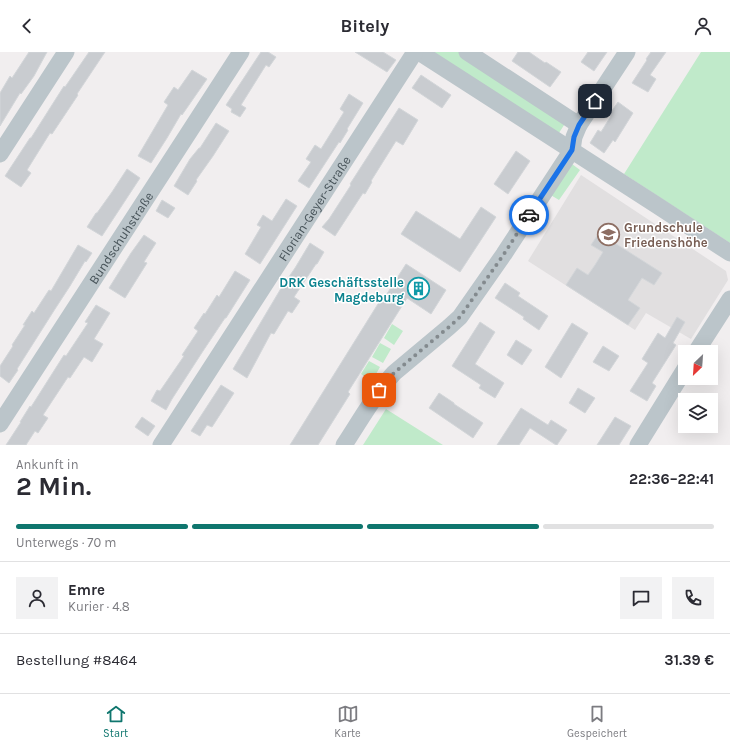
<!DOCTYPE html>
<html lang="de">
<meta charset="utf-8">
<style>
:root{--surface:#fff;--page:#f2f2f3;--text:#2b2b33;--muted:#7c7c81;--line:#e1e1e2;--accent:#0f766e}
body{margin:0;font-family:Karla,sans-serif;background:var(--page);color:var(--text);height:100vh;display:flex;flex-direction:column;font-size:15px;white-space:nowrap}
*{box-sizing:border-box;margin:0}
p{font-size:13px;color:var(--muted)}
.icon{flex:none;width:22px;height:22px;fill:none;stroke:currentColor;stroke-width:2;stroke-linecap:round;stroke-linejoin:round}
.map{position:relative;height:393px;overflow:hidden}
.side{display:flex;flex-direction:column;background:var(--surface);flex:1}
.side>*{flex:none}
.needle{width:26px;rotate:205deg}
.fabs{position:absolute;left:678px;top:293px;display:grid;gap:8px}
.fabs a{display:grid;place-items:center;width:40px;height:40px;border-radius:0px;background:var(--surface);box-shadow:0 4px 16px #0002;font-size:20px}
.pin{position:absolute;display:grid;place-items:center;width:34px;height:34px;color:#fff;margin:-17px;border-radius:8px;box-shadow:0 2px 6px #0006}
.courier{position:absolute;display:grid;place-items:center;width:40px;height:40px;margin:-20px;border:3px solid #1a73e8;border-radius:50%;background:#fff;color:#222;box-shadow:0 1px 5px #0007}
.headline em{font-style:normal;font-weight:700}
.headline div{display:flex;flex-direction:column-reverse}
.headline{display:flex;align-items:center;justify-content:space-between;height:68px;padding:0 16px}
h1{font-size:26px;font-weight:700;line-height:30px}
.bar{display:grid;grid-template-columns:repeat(4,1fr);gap:6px 4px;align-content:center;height:48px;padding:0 16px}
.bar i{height:5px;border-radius:3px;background:var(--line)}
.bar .active{background:var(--accent)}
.bar p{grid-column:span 4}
.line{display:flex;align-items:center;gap:10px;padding:0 16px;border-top:1px solid var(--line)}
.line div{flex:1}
.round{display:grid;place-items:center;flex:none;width:42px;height:42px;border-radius:0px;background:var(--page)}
header{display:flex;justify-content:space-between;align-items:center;height:52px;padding:0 16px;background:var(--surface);font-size:18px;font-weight:700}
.menu{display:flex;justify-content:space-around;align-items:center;height:56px;border-top:1px solid var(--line);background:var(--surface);font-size:11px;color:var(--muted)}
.menu a{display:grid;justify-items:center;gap:2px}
.menu .active{color:var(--accent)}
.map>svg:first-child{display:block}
.education{fill:#e1dfe0}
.green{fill:#c0eaca}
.building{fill:#c9ccd0;stroke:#d3d6d9}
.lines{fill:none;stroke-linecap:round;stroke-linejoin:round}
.minor{stroke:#bbc5ca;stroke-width:17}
.done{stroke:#838a8e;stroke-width:4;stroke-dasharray:0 7.2}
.route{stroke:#1a73e8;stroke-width:5}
.labels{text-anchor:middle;stroke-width:3;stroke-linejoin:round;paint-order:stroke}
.street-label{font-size:13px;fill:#48545a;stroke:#fff}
.education-label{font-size:13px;font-weight:bold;fill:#785e54;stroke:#fff;text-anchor:start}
.culture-label{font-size:13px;font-weight:bold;fill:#0d838f;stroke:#fff;text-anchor:end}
</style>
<header><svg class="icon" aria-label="back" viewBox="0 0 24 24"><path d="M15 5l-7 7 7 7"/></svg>Bitely<svg class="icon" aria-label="person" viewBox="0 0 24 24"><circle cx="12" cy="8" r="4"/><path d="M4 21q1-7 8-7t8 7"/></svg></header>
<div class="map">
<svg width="730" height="393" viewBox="0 0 730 393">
<rect width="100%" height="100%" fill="#f1eeef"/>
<path class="education" d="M581,123L726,219L728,228L691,287L646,261L635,278L528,209Z"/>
<path class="green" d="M428,0H459L566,70L557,84Z
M701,0H730V191L624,122Z
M572,112L580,118L559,148L549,142Z
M392,272L403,279L394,293L384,286Z
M380,291L391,297L383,311L372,305Z
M369,309L380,315L372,329L361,322Z
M386,357L443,393H363Z"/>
<path class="building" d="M29,0H47L34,24L21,42L20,41L0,74V41L10,24L12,26Z
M89,0H105L77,42L78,43L52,82L50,81L27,118L31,121L21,135L5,124L30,86H31L64,34L65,35Z
M261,0H268L276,5L269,15L266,13L241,53L246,56L240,65L231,60L232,57L226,53Z
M355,0H383L396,8L387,20Z
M518,0H529L545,11L546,10L561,20L550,35L512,9Z
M588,0H607L594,19L581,10Z
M651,0H666L650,23L656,27L648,40L632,31L647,8L646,7Z
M192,18L207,27L182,63L181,62L167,86L151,111L138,104L168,53L164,50L174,35L178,38Z
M421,23L451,43L442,56L412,36Z
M349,42L363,51L347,77L348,78L340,91L339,90L309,136L298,129L311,110L306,107L315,93L321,97L344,60L340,57Z
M618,50L633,61L615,90L613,88L604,101L590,91L598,78L601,80L611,64L609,63Z
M399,56L418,68L403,93L396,89L371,129L372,130L365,142L363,141L335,184L322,175L329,167L351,133L350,132Z
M216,71L229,79L213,104L196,128L197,129L188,143L174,134L190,107L199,96H200Z
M516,99L530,109L508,142L494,132Z
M127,117L140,126L102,184L87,175L96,161H97L112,140Z
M286,147L297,154L260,212L245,202L261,175L257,173L263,163L272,169Z
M162,148L175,156L168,166L156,159Z
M481,155L496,165L460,220L401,182L416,159L460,187Z
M599,181L662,221L654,233L642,226L628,248L640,256L628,273L566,233L577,216L588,223L595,213L603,200L591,193Z
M144,183L156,191L144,210L147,211L125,246L109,236L131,201Z
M310,191L324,200L317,212H316L294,245L300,249L292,261L288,259L274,282L271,281L247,326L233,317L280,238L295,216Z
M78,193L92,201L86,210L85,209L70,234L55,257L17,317L18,318L9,331L0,324V314L13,294L12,293L25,273H23L32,259L34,261L49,238L51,239Z
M406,212L446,238L431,262L407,246L348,340L350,342L318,393H290L381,247L383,248Z
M235,219L250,228L226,266H225L203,299L172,347L166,358L151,349L157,338L160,339L184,304L182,303L198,279L194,276L204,261L205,262L217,243L219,245Z
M505,231L520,241L518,244L548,264L539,278L523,267L524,265L495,246Z
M96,253L110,261L94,287L103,292L92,310L84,305L70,326L68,325L43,363L48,366L38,381L35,379L26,393H6L21,370H20L30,354L31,355L64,303L66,304L88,271L85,270Z
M677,265L685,270L673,291L676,293L652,331L656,334L647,349L630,339L648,311L642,307L658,281L665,286Z
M480,270L495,280L475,312L504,331L495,346L479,336L481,333L452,314Z
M572,271L588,281L561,326L545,315Z
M516,288L532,298L522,313L507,303Z
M603,294L619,304L609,319L593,310Z
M221,333L234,341L212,375L207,373L200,384L191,379Z
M578,336L595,346L585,361L569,351Z
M439,341L454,351V352L483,371L473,386L429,356Z
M521,356L548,373L551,368L567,378L557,393H556L530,376L519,393H497Z
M142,365L155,374L148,384L135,375Z
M615,365L631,374L619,393H597Z"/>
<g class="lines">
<g class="minor">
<path d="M419,0L655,152L730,201"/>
<path d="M467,0L579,73"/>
<path d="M0,102L66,0"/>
<path d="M696,300L730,247"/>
<path id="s1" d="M0,372L241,0"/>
<path id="s2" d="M161,393L415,0"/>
<path d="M344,393C360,369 374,343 394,321L449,275L460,265L504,202L572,98L574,85L579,73L627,0"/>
<path d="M638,393L685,317"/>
</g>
</g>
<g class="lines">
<path class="done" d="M379,338L394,321L449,275L460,265L504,202L529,163"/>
<path class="route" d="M529,163L572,98L574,85L579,73L595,49"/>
</g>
<defs>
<symbol id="school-ring" viewBox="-11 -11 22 22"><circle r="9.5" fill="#fff" stroke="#8d6e63" stroke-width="1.5"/><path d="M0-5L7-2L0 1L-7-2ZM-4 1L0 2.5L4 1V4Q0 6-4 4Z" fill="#8d6e63"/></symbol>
<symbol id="building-ring" viewBox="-11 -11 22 22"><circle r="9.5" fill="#fff" stroke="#0f9aa8" stroke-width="1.5"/><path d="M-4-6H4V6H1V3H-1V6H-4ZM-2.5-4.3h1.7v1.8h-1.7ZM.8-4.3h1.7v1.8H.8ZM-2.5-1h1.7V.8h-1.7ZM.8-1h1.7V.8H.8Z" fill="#0f9aa8"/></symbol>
</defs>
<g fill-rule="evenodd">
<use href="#school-ring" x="596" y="170" width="25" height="25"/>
<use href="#building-ring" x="406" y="224" width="25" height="25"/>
</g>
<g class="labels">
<g class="street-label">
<text dy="5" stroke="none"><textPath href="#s2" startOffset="282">Florian-Geyer-Straße</textPath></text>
<text dy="5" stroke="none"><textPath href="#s1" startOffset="222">Bundschuhstraße</textPath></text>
</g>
<g class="education-label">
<text x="624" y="180">Grundschule<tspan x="624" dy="15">Friedenshöhe</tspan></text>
</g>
<g class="culture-label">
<text x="404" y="235">DRK Geschäftsstelle<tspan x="404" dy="15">Magdeburg</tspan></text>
</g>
</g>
</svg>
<div class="fabs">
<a><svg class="needle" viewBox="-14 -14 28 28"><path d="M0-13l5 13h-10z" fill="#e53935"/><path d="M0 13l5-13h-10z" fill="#7c7c81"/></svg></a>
<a><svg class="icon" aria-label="layers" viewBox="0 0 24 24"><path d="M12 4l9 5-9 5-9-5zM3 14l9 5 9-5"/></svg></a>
</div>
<div class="pin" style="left:379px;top:338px;background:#ea580c"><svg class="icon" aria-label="bag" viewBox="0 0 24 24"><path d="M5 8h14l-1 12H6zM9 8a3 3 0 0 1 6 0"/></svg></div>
<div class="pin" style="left:595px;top:49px;background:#1f2937"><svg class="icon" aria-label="home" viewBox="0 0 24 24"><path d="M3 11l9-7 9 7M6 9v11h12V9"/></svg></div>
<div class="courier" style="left:529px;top:163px"><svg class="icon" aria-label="car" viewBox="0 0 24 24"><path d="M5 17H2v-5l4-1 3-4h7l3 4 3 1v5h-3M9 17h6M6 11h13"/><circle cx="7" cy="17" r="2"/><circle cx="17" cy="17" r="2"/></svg></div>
</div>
<section class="side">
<div class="headline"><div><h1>2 Min.</h1><p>Ankunft in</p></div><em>22:36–22:41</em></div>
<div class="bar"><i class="active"></i><i class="active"></i><i class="active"></i><i></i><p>Unterwegs · 70 m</p></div>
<div class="line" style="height:72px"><a class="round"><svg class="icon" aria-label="person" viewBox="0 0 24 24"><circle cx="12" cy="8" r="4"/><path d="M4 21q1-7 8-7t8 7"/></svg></a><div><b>Emre</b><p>Kurier · 4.8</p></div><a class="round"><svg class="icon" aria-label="chat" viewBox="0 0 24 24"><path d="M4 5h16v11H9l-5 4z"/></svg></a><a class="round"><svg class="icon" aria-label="phone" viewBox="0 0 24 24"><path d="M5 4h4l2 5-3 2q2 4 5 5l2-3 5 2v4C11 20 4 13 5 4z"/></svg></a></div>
<div class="line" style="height:52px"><div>Bestellung #8464</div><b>31.39 €</b></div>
</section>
<nav class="menu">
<a class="active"><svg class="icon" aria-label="home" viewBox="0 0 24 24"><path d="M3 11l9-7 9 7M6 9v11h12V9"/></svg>Start</a>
<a><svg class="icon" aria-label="map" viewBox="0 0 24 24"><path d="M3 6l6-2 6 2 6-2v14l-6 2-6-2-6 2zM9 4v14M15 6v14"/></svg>Karte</a>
<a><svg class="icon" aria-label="saved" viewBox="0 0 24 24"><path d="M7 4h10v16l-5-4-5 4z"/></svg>Gespeichert</a>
</nav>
